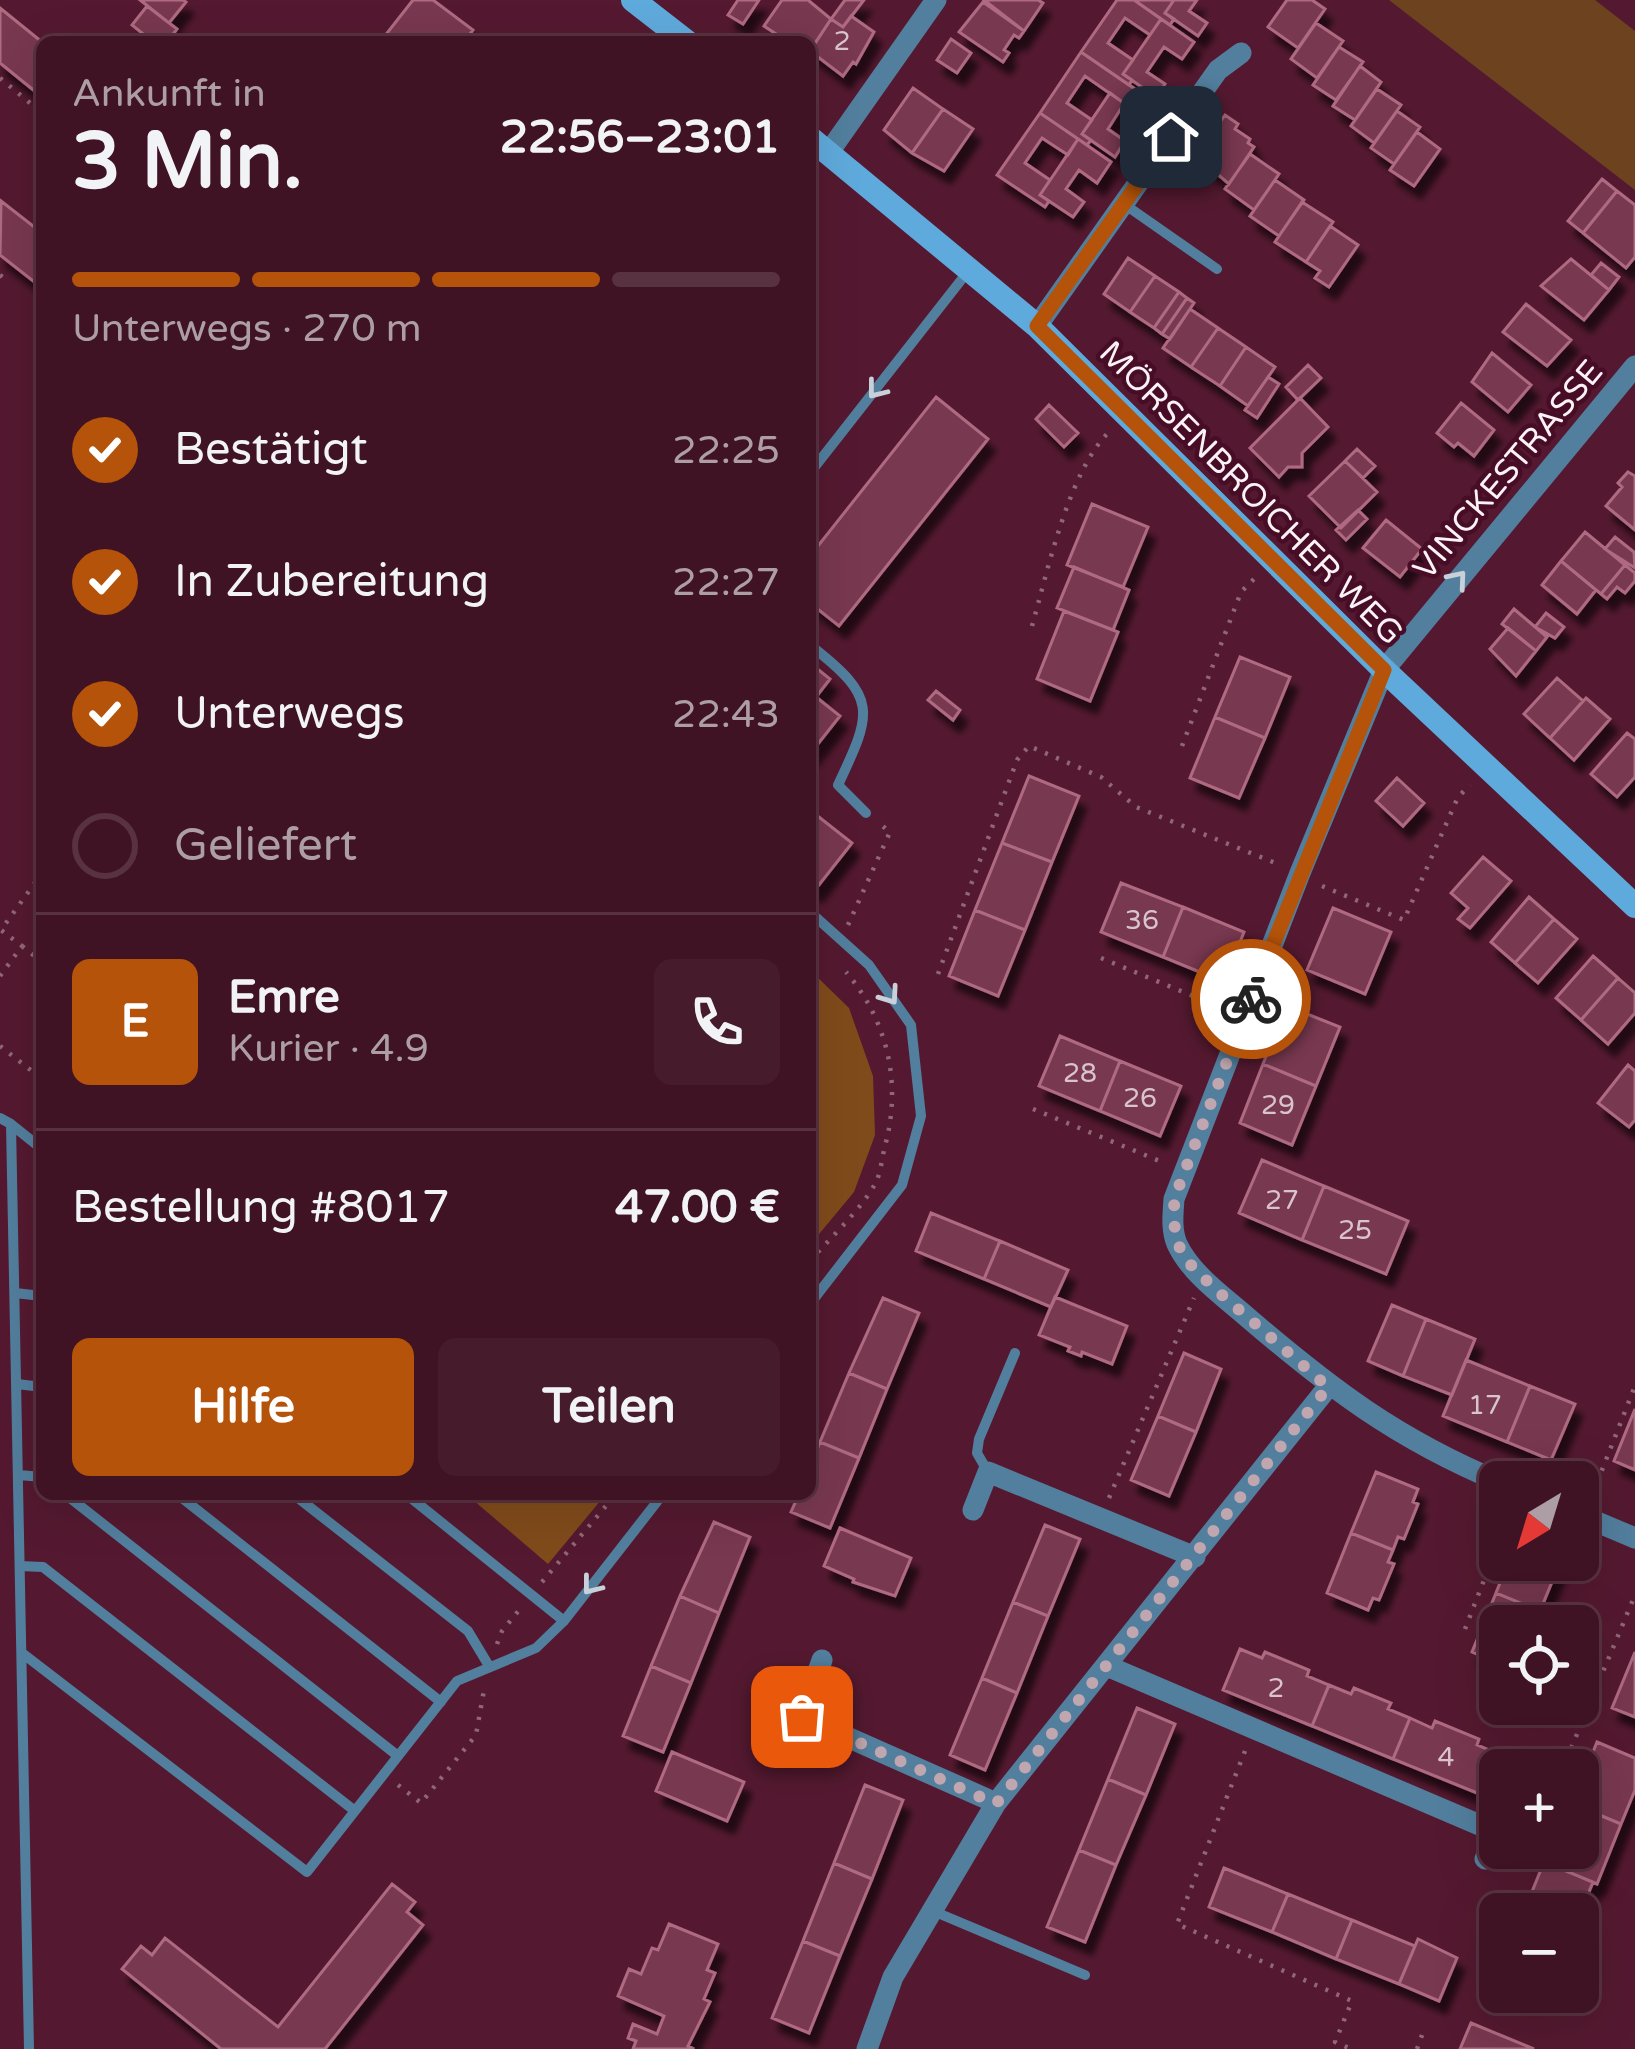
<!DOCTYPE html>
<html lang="de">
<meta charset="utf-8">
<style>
:root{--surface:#3f1324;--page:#461c2c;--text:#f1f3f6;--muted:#ad9ea6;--line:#583241;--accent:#b45309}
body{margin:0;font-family:"Varela Round",sans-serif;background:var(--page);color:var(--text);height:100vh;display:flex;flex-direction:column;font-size:45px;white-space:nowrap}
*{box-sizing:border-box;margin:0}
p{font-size:39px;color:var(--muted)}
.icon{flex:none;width:66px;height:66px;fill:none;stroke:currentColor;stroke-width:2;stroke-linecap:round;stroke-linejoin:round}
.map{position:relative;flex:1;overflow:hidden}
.sheet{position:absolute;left:36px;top:36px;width:780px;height:1464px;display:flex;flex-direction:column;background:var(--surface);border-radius:18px;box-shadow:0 12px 48px #0002,0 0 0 3px var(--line)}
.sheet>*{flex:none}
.needle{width:78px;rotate:218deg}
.buttons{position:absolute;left:1479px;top:1461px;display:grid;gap:24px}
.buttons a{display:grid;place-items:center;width:120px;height:120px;border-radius:18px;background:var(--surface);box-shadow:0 12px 48px #0002,0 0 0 3px var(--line);font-size:60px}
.pin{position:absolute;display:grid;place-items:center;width:102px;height:102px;color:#fff;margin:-51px;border-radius:24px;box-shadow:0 6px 18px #0006}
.courier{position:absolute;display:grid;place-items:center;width:120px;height:120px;margin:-60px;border:9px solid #b45309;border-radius:50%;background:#fff;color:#222;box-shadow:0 3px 15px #0007}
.headline em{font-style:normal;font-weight:700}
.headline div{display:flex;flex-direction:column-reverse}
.headline{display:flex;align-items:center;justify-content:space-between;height:204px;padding:0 36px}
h1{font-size:78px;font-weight:700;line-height:90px}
.bar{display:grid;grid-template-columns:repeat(4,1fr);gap:18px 12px;align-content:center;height:144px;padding:0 36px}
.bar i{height:15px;border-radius:9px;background:var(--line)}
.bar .selected{background:var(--accent)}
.bar p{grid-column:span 4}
.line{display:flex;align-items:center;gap:30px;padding:0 36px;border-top:3px solid var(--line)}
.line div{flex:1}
.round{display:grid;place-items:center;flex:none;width:126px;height:126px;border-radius:18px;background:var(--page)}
ol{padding:0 36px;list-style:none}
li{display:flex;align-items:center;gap:36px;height:132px}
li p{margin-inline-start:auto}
li .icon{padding:12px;border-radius:50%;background:var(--accent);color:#fff;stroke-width:4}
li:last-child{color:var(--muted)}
li i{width:66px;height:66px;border:6px solid var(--line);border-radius:50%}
.action{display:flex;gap:24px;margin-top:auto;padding:24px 36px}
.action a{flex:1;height:138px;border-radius:18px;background:var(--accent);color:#fff;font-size:48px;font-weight:700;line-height:138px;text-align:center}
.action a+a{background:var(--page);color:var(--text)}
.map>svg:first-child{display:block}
.green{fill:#6c431e}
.forest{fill:#804b1b}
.building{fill:#78394f;stroke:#af6b81;stroke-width:3;filter:url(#shadow)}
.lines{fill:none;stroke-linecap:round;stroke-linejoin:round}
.path{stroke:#906776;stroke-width:4.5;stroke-dasharray:3 9;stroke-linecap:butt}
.lane{stroke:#527f9e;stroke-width:10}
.street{stroke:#527f9e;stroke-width:21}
.secondary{stroke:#5faadc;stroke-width:24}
.oneway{stroke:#c8d0da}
.done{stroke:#c0a6af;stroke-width:12;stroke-dasharray:0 21.6}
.route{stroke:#b45309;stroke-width:15}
.labels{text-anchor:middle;stroke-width:9;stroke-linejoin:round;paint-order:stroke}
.number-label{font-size:27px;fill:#dac4cb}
.street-label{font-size:33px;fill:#faf2f4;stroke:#480d26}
</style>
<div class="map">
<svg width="1635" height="2049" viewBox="0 0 1635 2049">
<defs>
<filter id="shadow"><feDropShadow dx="7" dy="12" stdDeviation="3" flood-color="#0009"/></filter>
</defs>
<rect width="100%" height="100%" fill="#541930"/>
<path class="green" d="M1389,0H1595L1635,31V190Z"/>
<path class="forest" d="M810,970L849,1008L873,1076L875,1135L854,1192L810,1245Z
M466,1494H606L548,1564Z"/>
<path class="building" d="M140,0H183L186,2L169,23Z
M413,0H433L473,30L464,42H380Z
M738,0H759L743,24L728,15Z
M782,0H808L831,19L810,51V42H778L776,34L764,26Z
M845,0H864L843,27L831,19Z
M984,0H1038L1043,3L1024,31Z
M1117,0H1134L1161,19L1150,35L1125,18L1108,43L1133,60L1123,74L1132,80L1129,85L1081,52Z
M1134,0H1174L1165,13L1174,19L1170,25Z
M1174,0H1197L1189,11L1207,23L1198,36L1165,13Z
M1287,0H1312L1325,9L1298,48L1268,27Z
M983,2L1024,31L1019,38L1014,35L1004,50L1009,53L1003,62L959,32Z
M147,6L177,29L167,42H153L132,25Z
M0,8L42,42V97L0,63Z
M851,16L874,32L856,64L853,62L843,76L810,51L831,19L843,27Z
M1161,19L1194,42L1182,59L1164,47L1147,72L1165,84L1156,97L1123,74Z
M1316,23L1343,41L1317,78L1291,59Z
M951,39L971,53L957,73L937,60Z
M1339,47L1363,62L1336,100L1313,85Z
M1081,52L1135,89L1125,104L1085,76L1067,103L1092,120L1082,134L1091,140L1087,145L1040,113Z
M1360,66L1381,82L1355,120L1333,106Z
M913,88L943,109L912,153L884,130Z
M1135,89L1153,102L1139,122L1120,110L1108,129L1125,141L1115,157L1082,134L1110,93L1125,104Z
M1377,89L1401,105L1374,143L1351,126Z
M943,109L973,129L944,171L912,153Z
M1397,111L1420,127L1394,164L1371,148Z
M1040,113L1078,139L1068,155L1042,138L1025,163L1050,180L1040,195L1049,201L1045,207L997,175Z
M1225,115L1238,124L1235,129L1250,139L1248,143L1254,147L1229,184L1196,156Z
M1417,132L1440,149L1414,186L1390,170Z
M1078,139L1111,162L1097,183L1079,170L1066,189L1084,202L1073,217L1040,195Z
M1250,154L1279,174L1254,210L1225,189Z
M1602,179L1617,191L1583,233L1568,221Z
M1275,180L1304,200L1279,236L1250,216Z
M1617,191L1635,205V257L1626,268L1583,233Z
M1,201L42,233V288L0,255Z
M1302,202L1333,222L1306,262L1275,242Z
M1330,226L1358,245L1329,287L1315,278L1320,271L1306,262Z
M1128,258L1155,276L1130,312L1104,294Z
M1571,259L1609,290L1584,320L1541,286Z
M1601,263L1619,277L1609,290L1591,275Z
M1155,276L1179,292L1154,328L1130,312Z
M1179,292L1187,298L1162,334L1154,328Z
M1187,298L1194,303L1170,339L1162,334Z
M1526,304L1571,340L1547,366L1503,332Z
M1190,309L1218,328L1191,367L1163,348Z
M1218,328L1246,347L1220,386L1191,367Z
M1246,347L1275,367L1248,406L1220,386Z
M1492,353L1531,385L1508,412L1472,382Z
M1308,365L1321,378L1298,400L1286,387Z
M1268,377L1279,384L1257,418L1245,410Z
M936,397L988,439L839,626L810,603V556Z
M1300,398L1328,427L1302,453V467H1288L1279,477L1250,448Z
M1461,403L1494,430L1474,456L1458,443L1454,447L1437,433Z
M1049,405L1078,433L1064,447L1036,419Z
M1357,449L1375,466L1363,478L1345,461Z
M1345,461L1377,492L1341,528L1309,496Z
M1628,472L1635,476V530L1606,506L1622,487L1618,483Z
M1092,504L1148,527L1123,587L1067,565Z
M1358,510L1367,519L1346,540L1336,530Z
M1386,520L1422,549L1400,577L1363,548Z
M1585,532L1625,565L1601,594L1561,561Z
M1615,537L1634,552L1635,568L1605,549Z
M1561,561L1596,590L1577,614L1542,585Z
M1625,565L1635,573V581L1625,593L1617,587L1607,599L1601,594Z
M1074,567L1129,590L1113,630L1057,608Z
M1514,609L1547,637L1536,651L1502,624Z
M1064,611L1118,632L1090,701L1037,679Z
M1546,613L1564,627L1555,638L1535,627Z
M1508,628L1536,651L1516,676L1490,649Z
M1240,657L1290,677L1265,738L1215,717Z
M815,667L830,679L816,697L840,716L810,754V674Z
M1557,678L1583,701L1550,738L1524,714Z
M936,691L960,710L953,720L928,700Z
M1586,698L1610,719L1574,760L1550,738Z
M1215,717L1265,738L1239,798L1190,778Z
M1627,733L1635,739V777L1617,797L1591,774Z
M1029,776L1079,796L1052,862L1002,843Z
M1397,778L1424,803L1403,826L1376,801Z
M810,810L852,843L815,890L810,886Z
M1002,843L1052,862L1025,930L975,910Z
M1483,857L1511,881L1470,928L1458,919L1468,908L1451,893Z
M1121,883L1183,907L1163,957L1101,932Z
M1529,897L1554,919L1515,963L1491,942Z
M1183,907L1244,932L1224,982L1163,957Z
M1333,908L1391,932L1365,994L1307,970Z
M975,910L1025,930L998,996L949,976Z
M1554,919L1577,939L1538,983L1515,963Z
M1593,956L1618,978L1581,1020L1556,998Z
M1618,978L1635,993V1013L1608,1044L1581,1020Z
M1287,1006L1340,1027L1316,1086L1263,1064Z
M1060,1036L1120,1061L1100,1111L1039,1086Z
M1120,1061L1181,1086L1160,1136L1100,1111Z
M1263,1064L1316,1086L1292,1145L1240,1123Z
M1628,1065L1635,1071V1120L1629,1127L1598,1103Z
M1262,1160L1324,1186L1302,1240L1239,1213Z
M1324,1186L1408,1221L1386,1274L1302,1240Z
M931,1213L1000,1241L984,1279L916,1251Z
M1000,1241L1068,1270L1051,1307L984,1279Z
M1055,1297L1127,1326L1112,1364L1082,1352L1081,1356L1068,1351L1070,1347L1039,1335Z
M883,1298L919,1313L887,1389L849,1373Z
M1392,1305L1426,1319L1403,1376L1368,1361Z
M1426,1319L1475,1339L1452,1395L1403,1376Z
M1184,1353L1221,1369L1196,1432L1158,1416Z
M1466,1360L1530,1386L1507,1442L1443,1416Z
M849,1373L887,1389L859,1458L820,1442Z
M1530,1386L1575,1404L1551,1460L1507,1442Z
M1635,1409V1470L1614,1461Z
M1158,1416L1196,1432L1169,1496L1131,1480Z
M820,1442L859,1458L830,1528L791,1512L799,1494H810V1467Z
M1376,1472L1418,1489L1413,1502L1418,1504L1404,1539L1398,1537L1393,1550L1351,1533Z
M714,1522L750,1537L719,1613L680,1596Z
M1045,1525L1080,1539L1048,1616L1013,1602Z
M840,1528L911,1558L895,1596L853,1582L854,1579L824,1566Z
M1351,1533L1393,1550L1388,1562L1394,1564L1379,1600L1373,1598L1368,1610L1327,1593Z
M1509,1560H1561L1540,1611L1496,1593Z
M1496,1593L1540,1611L1534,1626H1500V1664L1472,1652Z
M680,1596L719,1613L691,1683L651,1666Z
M1013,1602L1048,1616L1017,1693L982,1678Z
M1240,1649L1262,1658L1265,1652L1309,1670L1307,1676L1329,1685L1312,1726L1223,1690Z
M1635,1652V1717L1612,1708Z
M651,1666L691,1683L663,1752L623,1736Z
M982,1678L1017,1693L985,1770L950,1755Z
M1329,1685L1351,1694L1354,1688L1391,1703L1388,1709L1410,1718L1393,1759L1312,1726Z
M1137,1708L1175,1724L1146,1795L1108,1779Z
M1410,1718L1432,1728L1435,1721L1479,1739L1477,1745L1499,1754L1482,1795L1393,1759Z
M1597,1742L1635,1758V1790L1621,1824L1578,1806V1789Z
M672,1752L744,1782L727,1821L656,1791Z
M1108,1779L1146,1795L1116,1865L1079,1850Z
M865,1785L903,1800L872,1879L834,1863Z
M1578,1806L1621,1824L1597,1884L1547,1863L1553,1848H1578Z
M1079,1850L1116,1865L1085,1942L1047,1927Z
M1544,1862L1593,1882L1578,1919V1914H1523Z
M834,1863L872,1879L840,1956L803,1941Z
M1224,1868L1288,1894L1272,1932L1209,1907Z
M392,1884L415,1902L407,1912L423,1925L325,2049H221L122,1969L141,1946L152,1955L165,1938L278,2027Z
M1288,1894L1352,1920L1336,1959L1272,1932Z
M1352,1920L1415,1946L1399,1984L1336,1959Z
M669,1924L718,1944L707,1970L715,1973L704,1999L710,2002L688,2046L694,2049H633L636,2041L628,2038L633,2024L657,2034L664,2016L618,1996L629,1969L641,1974L652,1948L658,1950Z
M1418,1939L1457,1958L1439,2001L1399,1984Z
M803,1941L840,1956L809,2033L772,2018Z
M1471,2023L1534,2049H1460Z"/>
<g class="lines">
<path class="path" d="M0,78L42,113
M0,275L6,280
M1032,626C1048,570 1069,470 1110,431
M1182,746L1241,592L1256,577
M1322,886L1404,920L1458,797L1470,785
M848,925L890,832L880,824
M22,946L42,962
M1101,958L1222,1008
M938,974L1017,760L1029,746L1101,777L1136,807L1278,864
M0,976L22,946L1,930L42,873
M0,1046L42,1079
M1033,1109L1162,1162
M810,1261C829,1239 863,1208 876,1182C881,1172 882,1157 885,1146C902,1084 888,1021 846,972
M1593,1493L1635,1386
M1109,1498L1194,1298
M542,1582L616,1494
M1465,1629L1500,1539
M497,1644L502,1631L520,1609
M1245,1751L1177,1924L1352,2001L1335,2042L1351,2049
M1562,1770L1635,1595
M398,1785L421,1803L476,1735L484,1690
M1417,2049L1422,2035"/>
<path class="lane" d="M515,42L516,41
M1124,204L1217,269
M810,473L969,270
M810,645C878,698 873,711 838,785L866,813
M810,912L869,965L911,1025L921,1116L902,1185L810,1304
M0,1118L11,1124L29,2049
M12,1125L42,1149
M15,1293L42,1296
M17,1384L42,1387
M988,1472L977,1453L979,1439L1015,1353
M19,1475L42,1477
M65,1494L398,1756
M177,1494L441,1702
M293,1494L468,1631L489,1666
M406,1494L564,1621L663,1494
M20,1566L43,1567L355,1811
M22,1653L307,1872L457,1681L536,1648L564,1621
M933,1911L1085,1975"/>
<path class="street" d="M829,152L936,0
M1037,326L1218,70L1241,53
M1500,1482C1397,1439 1331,1389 1247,1317C1223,1296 1191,1274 1177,1244C1171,1230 1173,1214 1174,1199L1300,873L1384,670L1635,366
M973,1510L988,1472L1195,1557
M1578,1514L1635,1538
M822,1660L802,1717L996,1803
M1107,1666L1496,1832L1485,1859
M867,2049L893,1977L996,1803L1328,1387"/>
<path class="secondary" d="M633,0L687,42
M810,138L1037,326L1384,670L1635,906"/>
</g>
<defs><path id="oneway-chevron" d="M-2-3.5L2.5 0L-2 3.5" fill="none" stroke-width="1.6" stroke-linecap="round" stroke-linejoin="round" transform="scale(3)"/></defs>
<g class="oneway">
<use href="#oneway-chevron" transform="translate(876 390) rotate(128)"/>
<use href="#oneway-chevron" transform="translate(1458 579) rotate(-50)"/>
<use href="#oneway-chevron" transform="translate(890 996) rotate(55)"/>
<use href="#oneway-chevron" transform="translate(591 1586) rotate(128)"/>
</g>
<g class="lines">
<path class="done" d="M802,1717L996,1804L1328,1387L1214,1288L1188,1262L1175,1239L1174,1199L1251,999"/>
<path class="route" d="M1171,137L1037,326L1384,670L1251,999"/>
</g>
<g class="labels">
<g class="number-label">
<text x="842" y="50">2</text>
<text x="1142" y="929">36</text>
<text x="1080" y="1082">28</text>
<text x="1140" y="1107">26</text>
<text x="1278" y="1114">29</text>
<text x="1282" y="1209">27</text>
<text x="1355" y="1239">25</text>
<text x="1485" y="1414">17</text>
<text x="1276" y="1697">2</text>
<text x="1446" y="1766">4</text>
</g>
<g class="street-label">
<text transform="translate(1507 469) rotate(-50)" y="12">VINCKESTRASSE</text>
<text transform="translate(1252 492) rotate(45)" y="12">MÖRSENBROICHER WEG</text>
</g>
</g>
</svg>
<div class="buttons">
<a><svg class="needle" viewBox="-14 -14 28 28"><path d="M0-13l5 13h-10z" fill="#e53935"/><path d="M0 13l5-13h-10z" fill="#ad9ea6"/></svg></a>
<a><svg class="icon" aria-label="locate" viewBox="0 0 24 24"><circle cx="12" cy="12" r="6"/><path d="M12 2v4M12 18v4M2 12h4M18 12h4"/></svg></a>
<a>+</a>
<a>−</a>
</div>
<div class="pin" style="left:802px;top:1717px;background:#ea580c"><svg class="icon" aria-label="bag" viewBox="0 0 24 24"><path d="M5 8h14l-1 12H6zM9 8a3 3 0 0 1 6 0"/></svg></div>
<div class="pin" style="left:1171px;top:137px;background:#1f2937"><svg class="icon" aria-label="home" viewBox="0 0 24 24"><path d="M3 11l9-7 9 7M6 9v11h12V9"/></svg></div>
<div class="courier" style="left:1251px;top:999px"><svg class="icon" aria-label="bike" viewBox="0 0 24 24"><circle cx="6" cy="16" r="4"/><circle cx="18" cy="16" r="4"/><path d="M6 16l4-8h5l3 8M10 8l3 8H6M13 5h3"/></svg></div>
<section class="sheet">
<div class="headline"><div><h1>3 Min.</h1><p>Ankunft in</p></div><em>22:56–23:01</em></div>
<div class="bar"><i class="selected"></i><i class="selected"></i><i class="selected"></i><i></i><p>Unterwegs · 270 m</p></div>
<ol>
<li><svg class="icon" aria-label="check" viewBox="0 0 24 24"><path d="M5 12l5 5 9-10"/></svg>Bestätigt<p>22:25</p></li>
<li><svg class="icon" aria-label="check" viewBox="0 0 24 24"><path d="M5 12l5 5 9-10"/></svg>In Zubereitung<p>22:27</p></li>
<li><svg class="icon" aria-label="check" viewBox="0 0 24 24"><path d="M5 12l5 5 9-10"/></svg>Unterwegs<p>22:43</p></li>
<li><i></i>Geliefert</li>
</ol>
<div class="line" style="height:216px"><b class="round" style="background:var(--accent);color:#fff">E</b><div><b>Emre</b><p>Kurier · 4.9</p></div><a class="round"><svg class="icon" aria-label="phone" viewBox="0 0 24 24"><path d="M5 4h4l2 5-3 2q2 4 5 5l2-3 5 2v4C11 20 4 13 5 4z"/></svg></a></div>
<div class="line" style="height:156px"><div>Bestellung #8017</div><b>47.00 €</b></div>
<div class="action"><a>Hilfe</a><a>Teilen</a></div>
</section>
</div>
